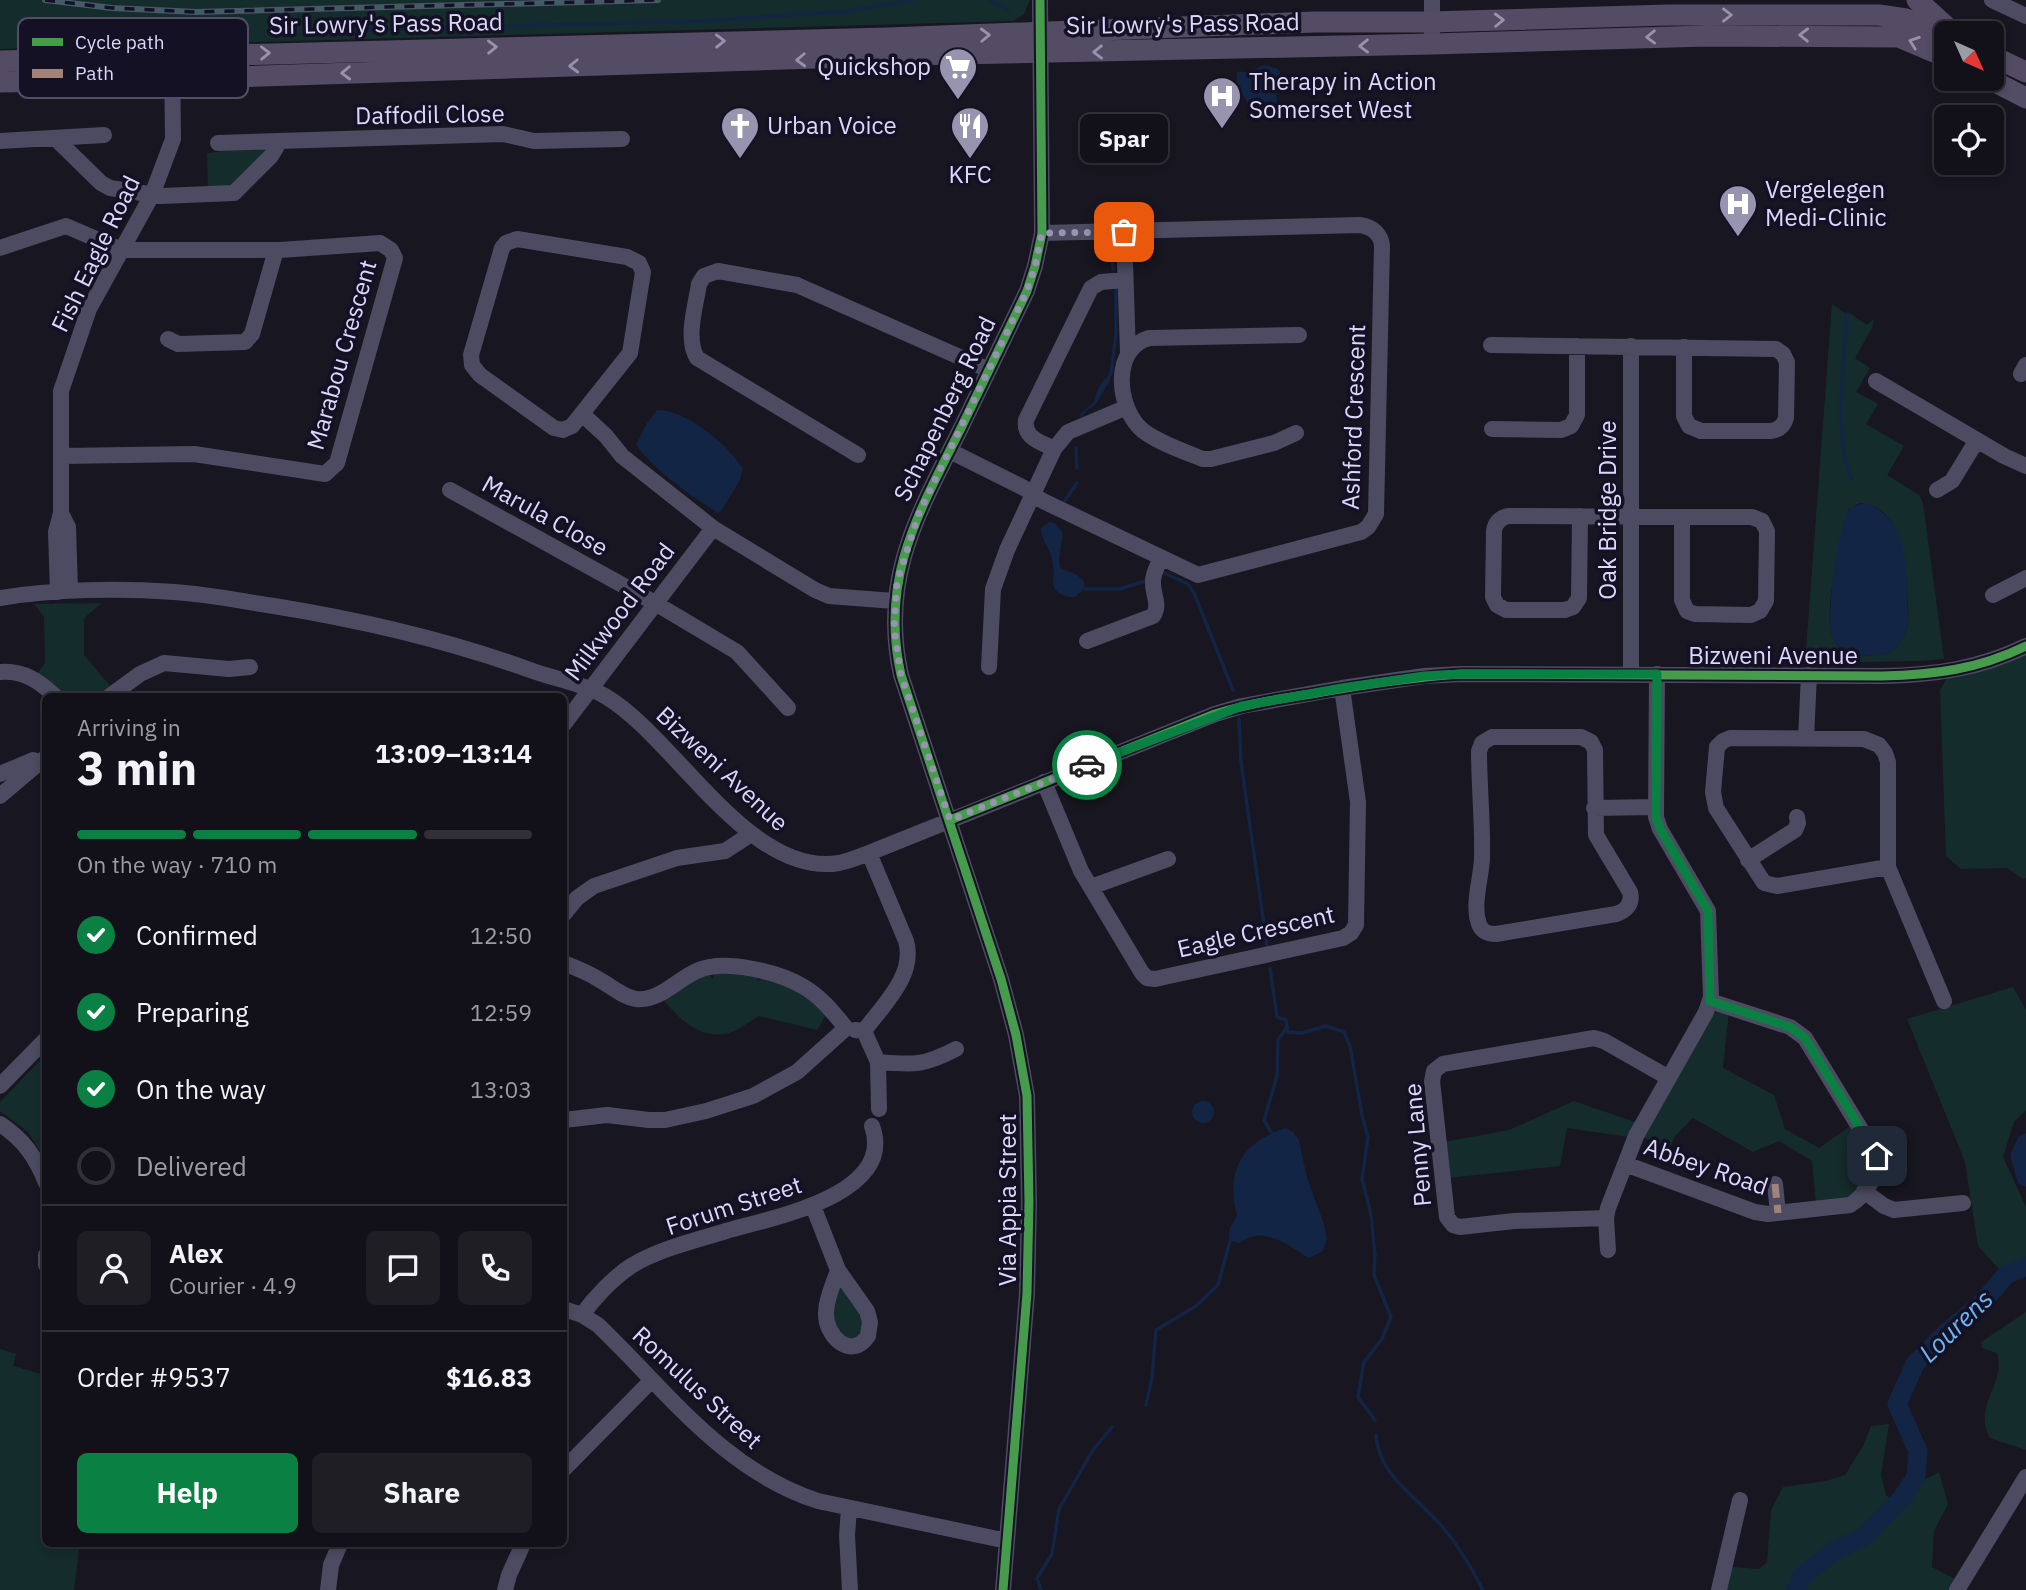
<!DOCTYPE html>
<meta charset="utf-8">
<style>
:root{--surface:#121018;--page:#1f1e25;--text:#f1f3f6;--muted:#9c9da2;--line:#313037;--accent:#0b8043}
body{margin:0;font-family:"IBM Plex Sans",sans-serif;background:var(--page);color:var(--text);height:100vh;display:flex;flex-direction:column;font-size:26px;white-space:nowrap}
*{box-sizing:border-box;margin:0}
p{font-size:23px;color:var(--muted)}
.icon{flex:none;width:38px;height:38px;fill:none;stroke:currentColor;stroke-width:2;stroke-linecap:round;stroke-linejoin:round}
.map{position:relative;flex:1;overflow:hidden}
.sheet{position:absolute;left:42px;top:693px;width:525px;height:854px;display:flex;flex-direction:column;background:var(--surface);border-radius:10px;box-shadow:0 4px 10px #0003,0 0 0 2px var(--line)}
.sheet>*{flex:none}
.needle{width:46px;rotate:135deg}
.tools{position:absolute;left:1934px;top:21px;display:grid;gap:14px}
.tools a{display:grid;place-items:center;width:70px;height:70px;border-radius:10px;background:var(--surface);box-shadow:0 4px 10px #0003,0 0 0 2px var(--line);font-size:35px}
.pin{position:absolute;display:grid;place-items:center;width:60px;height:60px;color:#fff;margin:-30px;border-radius:14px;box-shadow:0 4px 10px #0006}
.courier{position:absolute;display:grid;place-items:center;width:70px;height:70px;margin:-35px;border:5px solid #0b8043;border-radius:50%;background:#fff;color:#222;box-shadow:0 2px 9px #0007}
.bubble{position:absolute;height:49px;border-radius:10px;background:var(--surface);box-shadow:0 4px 10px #0003,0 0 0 2px var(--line);font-size:23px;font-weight:800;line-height:49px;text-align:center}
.headline em{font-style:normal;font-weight:800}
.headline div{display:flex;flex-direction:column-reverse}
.headline{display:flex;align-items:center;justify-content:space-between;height:119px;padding:0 35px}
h1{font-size:46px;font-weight:800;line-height:52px}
.bar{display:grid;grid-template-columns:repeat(4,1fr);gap:10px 7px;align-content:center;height:84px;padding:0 35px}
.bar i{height:9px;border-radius:5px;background:var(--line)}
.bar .active{background:var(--accent)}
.bar p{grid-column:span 4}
.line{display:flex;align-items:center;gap:18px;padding:0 35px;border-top:2px solid var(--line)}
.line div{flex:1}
.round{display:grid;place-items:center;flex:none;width:74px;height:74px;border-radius:10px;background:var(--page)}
ol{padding:0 35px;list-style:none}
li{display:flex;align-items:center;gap:21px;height:77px}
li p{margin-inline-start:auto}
li .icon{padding:7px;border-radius:50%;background:var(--accent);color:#fff;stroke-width:4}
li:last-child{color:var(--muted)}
li i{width:38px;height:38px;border:4px solid var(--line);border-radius:50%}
.action{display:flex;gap:14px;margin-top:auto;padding:14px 35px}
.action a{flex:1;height:80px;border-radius:10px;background:var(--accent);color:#fff;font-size:28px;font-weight:800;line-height:80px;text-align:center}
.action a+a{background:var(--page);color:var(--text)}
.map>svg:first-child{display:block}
.green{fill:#152c2c;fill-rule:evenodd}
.water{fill:#132544}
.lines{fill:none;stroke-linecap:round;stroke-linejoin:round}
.stream{stroke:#132544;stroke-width:3.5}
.river{stroke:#132544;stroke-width:19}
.minor{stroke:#4d4b61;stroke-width:16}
.major{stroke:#544c65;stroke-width:21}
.rail-casing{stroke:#465968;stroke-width:6}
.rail{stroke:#151125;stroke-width:3.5;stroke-dasharray:10;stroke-linecap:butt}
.quiet{stroke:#a18479;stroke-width:7;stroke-dasharray:14 7;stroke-linecap:butt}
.cycleway-casing{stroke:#151125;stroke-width:13}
.cycleway{stroke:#469c4c;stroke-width:9}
.oneway{stroke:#9892b0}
.done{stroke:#9794af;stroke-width:7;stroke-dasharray:0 12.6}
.route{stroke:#0b8043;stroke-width:9}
.labels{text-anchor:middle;stroke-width:7;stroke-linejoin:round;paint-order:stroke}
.street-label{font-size:24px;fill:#dcd8fc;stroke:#151125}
.poi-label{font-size:24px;fill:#dcd8fc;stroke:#151125;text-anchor:start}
.water-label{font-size:26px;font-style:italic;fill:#6db5f5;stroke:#151125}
.key{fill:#151125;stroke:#514d66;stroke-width:2}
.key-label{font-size:19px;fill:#dcd8fc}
</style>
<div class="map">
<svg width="2026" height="1590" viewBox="0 0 2026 1590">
<rect width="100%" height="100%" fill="#181620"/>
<path class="green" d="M0,0H1030L1024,14L1013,21L0,49Z
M263,147L265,153L236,186L208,191L207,153Z
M1832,304L1845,313L1848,312L1867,325L1874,319L1872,328L1855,358L1870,368L1856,392L1878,404L1866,424L1904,446L1887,475L1919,495L1923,503L1944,659L1919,661L1805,663ZM1860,503C1900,505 1906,560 1907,590C1907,607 1912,621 1903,637C1900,642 1899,647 1894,650C1883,658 1860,655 1846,654C1839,648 1833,641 1831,632C1825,599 1841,543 1848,510Z
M102,603L84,618V655L113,689L104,696H61L37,674L45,663L44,617L34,604Z
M2026,653V878L2023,879L2007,868L1961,869L1946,856L1940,690L1947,678Z
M717,970L759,976L757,979L758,981L766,975L793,984L826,1015L817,1030L759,1016C749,1022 736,1032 725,1034C697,1038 677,1017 661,997L691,976L710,975L712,979L714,978L713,973Z
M2013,987L2026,1010V1110L2014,1122L2003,1157L2026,1207V1258L1999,1269L1978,1246L1965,1162L1907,1019Z
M1718,1011H1729L1723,1068L1774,1095L1785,1129L1819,1148L1853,1124L1874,1160L1854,1198L1816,1204L1812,1161L1779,1141L1753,1152L1693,1118L1675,1136L1670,1147L1642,1137L1712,1015Z
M45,1055H46L45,1159L28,1132L0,1111V1102Z
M1574,1101L1635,1122L1628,1137L1567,1128L1560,1166L1448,1178L1444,1142L1509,1130Z
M840,1284L863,1314V1336L845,1342L831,1316Z
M2026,1312V1450L1990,1438C1972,1406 2007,1383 1997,1353L1982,1348L1981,1342Z
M0,1349L16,1354L13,1366L45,1375L46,1544H80L74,1590H0Z
M1889,1424L1881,1475L1886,1495L1905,1508L1918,1483L1939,1472L1948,1504L1934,1531L1932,1567L1955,1579L1950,1590H1724L1732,1567L1759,1569L1767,1562L1771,1510L1783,1487L1826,1481L1845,1475L1863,1446L1871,1426Z"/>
<path class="water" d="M1264,65L1276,68L1280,71C1280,78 1277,82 1276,89C1275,99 1281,106 1276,118C1268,113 1261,114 1253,121L1251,119L1252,111L1242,93L1240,85H1237V72H1248Z
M1111,374L1109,384L1107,385L1096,404L1087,410L1082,417L1080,414L1095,401C1095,392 1103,378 1111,374Z
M657,410C685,409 729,445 743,469L740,480L721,511L718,513C689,494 657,473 636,445L647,423Z
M1865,503C1902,515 1907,557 1907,589C1906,607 1912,621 1903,637C1900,642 1899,647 1894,650C1884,658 1860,655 1846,654C1839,648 1833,641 1831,632C1827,612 1838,521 1851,507Z
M1049,522L1055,523L1063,533L1059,559L1060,568L1077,575L1084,581V589L1075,597C1065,597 1057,595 1053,585C1054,575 1054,566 1051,556C1048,545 1041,540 1041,528Z
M1192 1112a11 11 0 1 1 22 0a11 11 0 1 1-22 0Z
M1286,1128L1293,1132L1299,1140L1307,1178L1324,1224L1327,1238L1323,1251L1309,1258C1288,1246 1263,1224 1240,1243L1230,1241L1229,1230L1237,1215C1225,1172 1242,1141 1286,1128Z"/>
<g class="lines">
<path class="stream" d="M990,0L1008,10
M350,15V26L354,30H359L703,21L849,11L913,0
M1111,247L1113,269
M1847,315C1844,357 1833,444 1852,480
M1111,374L1116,334V290
M1076,448L1077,468
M1064,502L1077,483
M1162,572L1188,584L1194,593L1233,690
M1084,589H1119L1146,581
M1239,719L1241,762L1267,946
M1270,968L1277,1017L1286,1020L1288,1032L1302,1033L1326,1026L1344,1032L1350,1046L1362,1115L1368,1137L1362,1179L1371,1215L1375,1255L1374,1275L1391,1317L1382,1339L1364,1362L1358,1397L1375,1420
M1271,1132L1264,1120L1277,1076L1278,1040L1287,1027
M1146,1405L1152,1377L1156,1330L1196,1306L1218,1285L1230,1241
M1376,1435C1378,1477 1421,1499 1445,1530C1460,1548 1472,1569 1483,1590
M1041,1590L1037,1578L1052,1554L1059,1509L1093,1450L1112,1427"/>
<path class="river" d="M2026,1143L2020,1156L2026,1177
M1795,1590L1802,1576L1834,1551L1865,1536L1901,1499L1916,1477L1918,1451L1897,1404L1915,1364L1948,1331L1982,1303L2006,1275L2026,1266"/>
<path class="minor" d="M1432,0V33
M1992,0L2026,16
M56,139L101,183L110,188L161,196L234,193L271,156L280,141
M0,141L104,135
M218,143L503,134L534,141L622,139
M1124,231L1128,354
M517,239L627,257L639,263L643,272L630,353L572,426L563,430L554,428L480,375L472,365L471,355L502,248L506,243Z
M0,248L66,226L122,250H280L380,243L391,250L395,258L337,463L325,474L194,454L61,456
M168,339L178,344L245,342L252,334L276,250
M1491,345L1776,349L1783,354L1787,362L1786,418C1784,425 1779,430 1771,431H1701L1689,426L1684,416V347
M1631,346V673
M2021,374L2026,365
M1876,381L2004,456L2026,466
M582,414L606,436L622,456L713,528L815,590L829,596L894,601
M1492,429L1561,430L1571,426L1577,415V346
M1296,433L1274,443L1211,459H1203C1185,452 1151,440 1139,427C1117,404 1112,349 1149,338L1299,335
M1054,449C1041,442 1023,438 1026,420L1091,288L1101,282L1125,280
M950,451L1024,488L1043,501L1198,575L1361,532L1368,527L1376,514L1382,246C1381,234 1373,227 1360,225L1042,233
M858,455L697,358C685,338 696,305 699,284L704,276L718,271L797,285L989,370
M450,490L655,603L737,652L788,708
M1937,490L1952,481L1977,440
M61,513L68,527L70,591
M1580,516L1579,598L1573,607L1565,610H1506L1497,605L1493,597L1494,531C1495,523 1500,518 1508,516C1590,516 1671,516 1752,517L1762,521L1767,531L1766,601L1760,611L1751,615L1695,614L1687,611L1682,600V517
M58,592L56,532L61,513V391L89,309L152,195L173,139L172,57
M1993,595L2026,578
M0,598C53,589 120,588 174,592C207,594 241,601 274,606C361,620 447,640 530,670C554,679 582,683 605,696C675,737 749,878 839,863C849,861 859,857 869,853L1215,714L1242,706L1342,688L1424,676L1462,674L1882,676C1934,675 1979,669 2026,646
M1087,641L1153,616C1161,604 1152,595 1153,581C1153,573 1158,565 1161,558
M989,667L993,589L1007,550L1054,449L1068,432L1127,407
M0,672C23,670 39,681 55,696
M110,696L140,674L164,663L229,669L250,667
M564,724L713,528
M1492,737H1581L1591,742L1595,750L1596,835L1630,892C1633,904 1626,911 1616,914L1496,934C1488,934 1482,932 1479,924C1472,905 1481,879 1482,859C1483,823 1479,787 1479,751L1482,743Z
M1806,738L1809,675
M0,774L33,760
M1044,782L1081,871L1142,973L1147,978L1155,979L1343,938L1351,933L1356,925L1358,802L1342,688
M0,796L46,757
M1594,808L1655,807
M1748,860L1795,830L1798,823L1797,817
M1888,867L1777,886L1764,883L1716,808L1713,792L1717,747L1723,741L1730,738L1864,739L1879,745L1885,753L1888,762V867L1944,1001
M1091,887L1168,859
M564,914L577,898L594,886L677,858L725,851L751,834
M564,963C575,968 587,972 598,979C610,985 622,997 636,999C660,1002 678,978 699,970C726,959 779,972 804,987C821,997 833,1012 846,1028
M855,1030L864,1031L878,1062L879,1109
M864,1031C883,1005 916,975 906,941L869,853
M878,1062C914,1065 923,1066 956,1049
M0,1086L46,1039
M564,1120L607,1115L649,1120H665L706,1111L753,1096L797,1072L846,1028
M0,1124C23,1139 36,1157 46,1183
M1625,1164L1755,1212L1768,1214L1850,1205C1865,1196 1880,1173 1877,1156L1805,1038L1790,1027L1710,1001
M1775,1184L1778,1213
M1864,1191L1884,1206L1894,1210L1963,1203
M813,1206L838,1270L867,1311L870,1322L868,1336C851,1361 825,1336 826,1313C826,1298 834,1283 838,1270
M1606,1218L1514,1221L1460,1227L1453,1225L1447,1217L1432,1081L1434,1071L1443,1064L1594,1038L1604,1041L1669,1078
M1608,1250L1606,1218L1608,1208L1636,1136L1706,1012L1711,997L1708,911L1660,829L1656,817L1657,674
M46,1255V1265
M564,1309L582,1315L598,1325C667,1391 723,1470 818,1501L1007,1541
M582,1315C594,1298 613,1278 631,1266C659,1249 694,1241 726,1231C771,1218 897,1195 872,1126
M564,1469L652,1380
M849,1509L847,1535L850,1590
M328,1590L331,1565L340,1544
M505,1590L509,1575L523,1544
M1003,1590L1027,1293L1029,1202L1027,1096L1016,1035L1001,979L901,675C879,576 920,511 962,426C984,381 1005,336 1027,291L1035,266L1042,233L1040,0
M1719,1590L1740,1500
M1957,1590L2026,1477"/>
<path class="major" d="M1917,0L1949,29
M1992,56L2026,72
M0,61L888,38L1314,22H1431L1668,15H1879L1906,19L1946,35
M1989,79L2026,98
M0,82L173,79L906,55L1432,44L1707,36L1899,37L1946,57"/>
<defs>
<path id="rail" d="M45,0L112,8L196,12L658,0"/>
</defs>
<use href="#rail" class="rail-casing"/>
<use href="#rail" class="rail"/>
<path class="quiet" d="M1775,1184L1778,1213"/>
<defs>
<path id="cycleway" d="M950,820L1215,714C1247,704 1278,699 1311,694C1361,685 1411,677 1462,674L1882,676C1934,675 1979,669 2026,646
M1003,1590L1027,1293L1029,1202L1027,1096L1016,1035L1001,979L901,675C879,576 920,511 962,426C984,381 1005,336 1027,291L1035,266L1042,233L1040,0"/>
</defs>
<use href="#cycleway" class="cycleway-casing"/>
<use href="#cycleway" class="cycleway"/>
</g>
<defs><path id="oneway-chevron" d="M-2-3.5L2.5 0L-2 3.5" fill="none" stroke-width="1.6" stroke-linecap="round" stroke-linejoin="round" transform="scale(1.75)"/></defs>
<g class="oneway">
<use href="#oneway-chevron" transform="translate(1727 15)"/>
<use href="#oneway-chevron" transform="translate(1499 20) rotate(-2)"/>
<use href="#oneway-chevron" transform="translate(985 35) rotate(-2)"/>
<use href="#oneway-chevron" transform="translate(1804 35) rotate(-179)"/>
<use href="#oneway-chevron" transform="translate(1651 37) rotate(179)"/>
<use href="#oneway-chevron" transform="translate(720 41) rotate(-1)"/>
<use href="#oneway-chevron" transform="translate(1914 42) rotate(-160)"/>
<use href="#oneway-chevron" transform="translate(1364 46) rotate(179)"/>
<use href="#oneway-chevron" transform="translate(492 47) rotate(-1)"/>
<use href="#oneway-chevron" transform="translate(1098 52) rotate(179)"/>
<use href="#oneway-chevron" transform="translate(265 53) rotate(-1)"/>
<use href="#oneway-chevron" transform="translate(801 60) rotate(178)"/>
<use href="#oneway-chevron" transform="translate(574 66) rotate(178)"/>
<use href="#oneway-chevron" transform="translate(346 73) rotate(178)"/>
</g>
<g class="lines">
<path class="done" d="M1087,765L950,820L901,675L894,628L897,582L919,513L1027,291L1035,266L1042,233L1124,232"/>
<path class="route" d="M1087,765L1242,706L1342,688L1424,676L1462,674H1657L1656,817L1660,829L1708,911L1710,1001L1790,1027L1805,1038L1877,1156"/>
</g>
<defs>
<symbol id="supermarket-pin" viewBox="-11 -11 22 30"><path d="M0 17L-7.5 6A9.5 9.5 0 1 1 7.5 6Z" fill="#9794af" stroke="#151125"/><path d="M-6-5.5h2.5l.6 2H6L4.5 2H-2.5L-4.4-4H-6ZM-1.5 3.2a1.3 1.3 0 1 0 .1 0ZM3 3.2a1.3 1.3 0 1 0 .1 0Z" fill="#fff"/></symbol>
<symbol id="hospital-pin" viewBox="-11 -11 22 30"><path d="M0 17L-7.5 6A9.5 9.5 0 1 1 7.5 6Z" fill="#9794af" stroke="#151125"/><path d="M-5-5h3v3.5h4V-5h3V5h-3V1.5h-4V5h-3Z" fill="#fff"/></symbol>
<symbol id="church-pin" viewBox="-11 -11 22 30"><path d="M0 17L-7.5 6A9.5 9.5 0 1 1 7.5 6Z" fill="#9794af" stroke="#151125"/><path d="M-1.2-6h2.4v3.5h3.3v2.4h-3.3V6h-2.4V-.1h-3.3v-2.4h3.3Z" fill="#fff"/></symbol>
<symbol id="restaurant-pin" viewBox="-11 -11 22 30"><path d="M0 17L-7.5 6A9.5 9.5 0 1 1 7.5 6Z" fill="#9794af" stroke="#151125"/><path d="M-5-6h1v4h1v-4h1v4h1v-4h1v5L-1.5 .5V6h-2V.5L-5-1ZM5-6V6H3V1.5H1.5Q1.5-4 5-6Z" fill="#fff"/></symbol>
</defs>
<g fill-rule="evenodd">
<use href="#supermarket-pin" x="936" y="45" width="44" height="60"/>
<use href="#hospital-pin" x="1200" y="74" width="44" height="60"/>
<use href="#church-pin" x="718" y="104" width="44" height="60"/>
<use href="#restaurant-pin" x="948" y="104" width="44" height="60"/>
<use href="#hospital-pin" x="1716" y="182" width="44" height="60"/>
</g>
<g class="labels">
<g class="street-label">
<text transform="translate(386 24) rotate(-1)" y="8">Sir Lowry's Pass Road</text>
<text transform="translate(1183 24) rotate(-1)" y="8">Sir Lowry's Pass Road</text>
<text transform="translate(430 115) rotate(-1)" y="8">Daffodil Close</text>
<text transform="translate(96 254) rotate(-64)" y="8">Fish Eagle Road</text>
<text transform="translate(342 355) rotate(-74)" y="8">Marabou Crescent</text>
<text transform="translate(945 409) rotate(-64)" y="8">Schapenberg Road</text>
<text transform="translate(1354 417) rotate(-88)" y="8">Ashford Crescent</text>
<text transform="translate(1608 510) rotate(-90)" y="8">Oak Bridge Drive</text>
<text transform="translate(545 516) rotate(29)" y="8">Marula Close</text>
<text transform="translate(620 612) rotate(-53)" y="8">Milkwood Road</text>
<text x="1773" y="664">Bizweni Avenue</text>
<text transform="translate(722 769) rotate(43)" y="8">Bizweni Avenue</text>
<text transform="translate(1256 932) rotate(-13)" y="8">Eagle Crescent</text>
<text transform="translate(1418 1145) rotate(-95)" y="8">Penny Lane</text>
<text transform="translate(1706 1167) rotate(19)" y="8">Abbey Road</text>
<text transform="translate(1008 1200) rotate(-90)" y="8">Via Appia Street</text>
<text transform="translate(734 1206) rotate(-18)" y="8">Forum Street</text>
<text transform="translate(697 1388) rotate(43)" y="8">Romulus Street</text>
</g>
<g class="poi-label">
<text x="931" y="75" text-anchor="end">Quickshop</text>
<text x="1249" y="90">Therapy in Action<tspan x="1249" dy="28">Somerset West</tspan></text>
<text x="767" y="134">Urban Voice</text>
<text x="970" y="183" text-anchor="middle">KFC</text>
<text x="1765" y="198">Vergelegen<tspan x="1765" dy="28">Medi-Clinic</tspan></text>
</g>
<g class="water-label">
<text transform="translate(1956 1326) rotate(-44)" y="9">Lourens</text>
</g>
</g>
<rect x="18" y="18" width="230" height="80" rx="10" class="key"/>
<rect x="32" y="38" width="31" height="8" fill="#469c4c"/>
<rect x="32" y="69" width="31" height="9" fill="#a18479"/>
<g class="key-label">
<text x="75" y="49">Cycle path</text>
<text x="75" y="80">Path</text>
</g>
</svg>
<div class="tools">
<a><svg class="needle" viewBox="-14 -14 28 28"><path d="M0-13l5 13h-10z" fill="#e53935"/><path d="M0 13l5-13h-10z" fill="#9c9da2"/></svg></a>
<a><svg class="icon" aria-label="locate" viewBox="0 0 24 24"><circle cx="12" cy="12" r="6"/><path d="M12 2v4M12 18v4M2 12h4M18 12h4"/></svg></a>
</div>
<div class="pin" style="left:1124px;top:232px;background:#ea580c"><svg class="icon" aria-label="bag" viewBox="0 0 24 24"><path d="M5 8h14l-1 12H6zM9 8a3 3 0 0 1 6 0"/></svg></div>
<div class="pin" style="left:1877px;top:1156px;background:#1f2937"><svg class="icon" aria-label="home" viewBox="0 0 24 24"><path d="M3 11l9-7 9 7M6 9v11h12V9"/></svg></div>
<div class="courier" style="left:1087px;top:765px"><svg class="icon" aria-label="car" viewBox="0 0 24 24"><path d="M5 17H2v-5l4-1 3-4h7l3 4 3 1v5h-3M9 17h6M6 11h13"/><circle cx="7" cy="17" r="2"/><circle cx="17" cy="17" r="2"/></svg></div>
<div class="bubble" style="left:1080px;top:114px;width:88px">Spar</div>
<section class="sheet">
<div class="headline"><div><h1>3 min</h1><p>Arriving in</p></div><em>13:09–13:14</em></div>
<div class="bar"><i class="active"></i><i class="active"></i><i class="active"></i><i></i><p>On the way · 710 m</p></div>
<ol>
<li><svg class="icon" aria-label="check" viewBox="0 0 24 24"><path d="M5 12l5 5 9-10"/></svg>Confirmed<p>12:50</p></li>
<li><svg class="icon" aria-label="check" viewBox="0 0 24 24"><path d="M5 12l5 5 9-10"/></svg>Preparing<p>12:59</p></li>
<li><svg class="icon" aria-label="check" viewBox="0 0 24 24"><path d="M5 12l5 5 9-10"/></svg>On the way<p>13:03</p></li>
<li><i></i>Delivered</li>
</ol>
<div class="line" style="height:126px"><a class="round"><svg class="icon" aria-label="person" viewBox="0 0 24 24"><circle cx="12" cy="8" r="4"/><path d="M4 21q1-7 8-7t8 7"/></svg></a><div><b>Alex</b><p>Courier · 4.9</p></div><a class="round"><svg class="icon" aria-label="chat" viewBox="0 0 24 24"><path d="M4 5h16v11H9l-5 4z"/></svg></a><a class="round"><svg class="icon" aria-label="phone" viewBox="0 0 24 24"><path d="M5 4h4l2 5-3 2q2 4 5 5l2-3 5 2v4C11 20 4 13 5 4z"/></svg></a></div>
<div class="line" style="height:91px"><div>Order #9537</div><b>$16.83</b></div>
<div class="action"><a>Help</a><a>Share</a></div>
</section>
</div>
